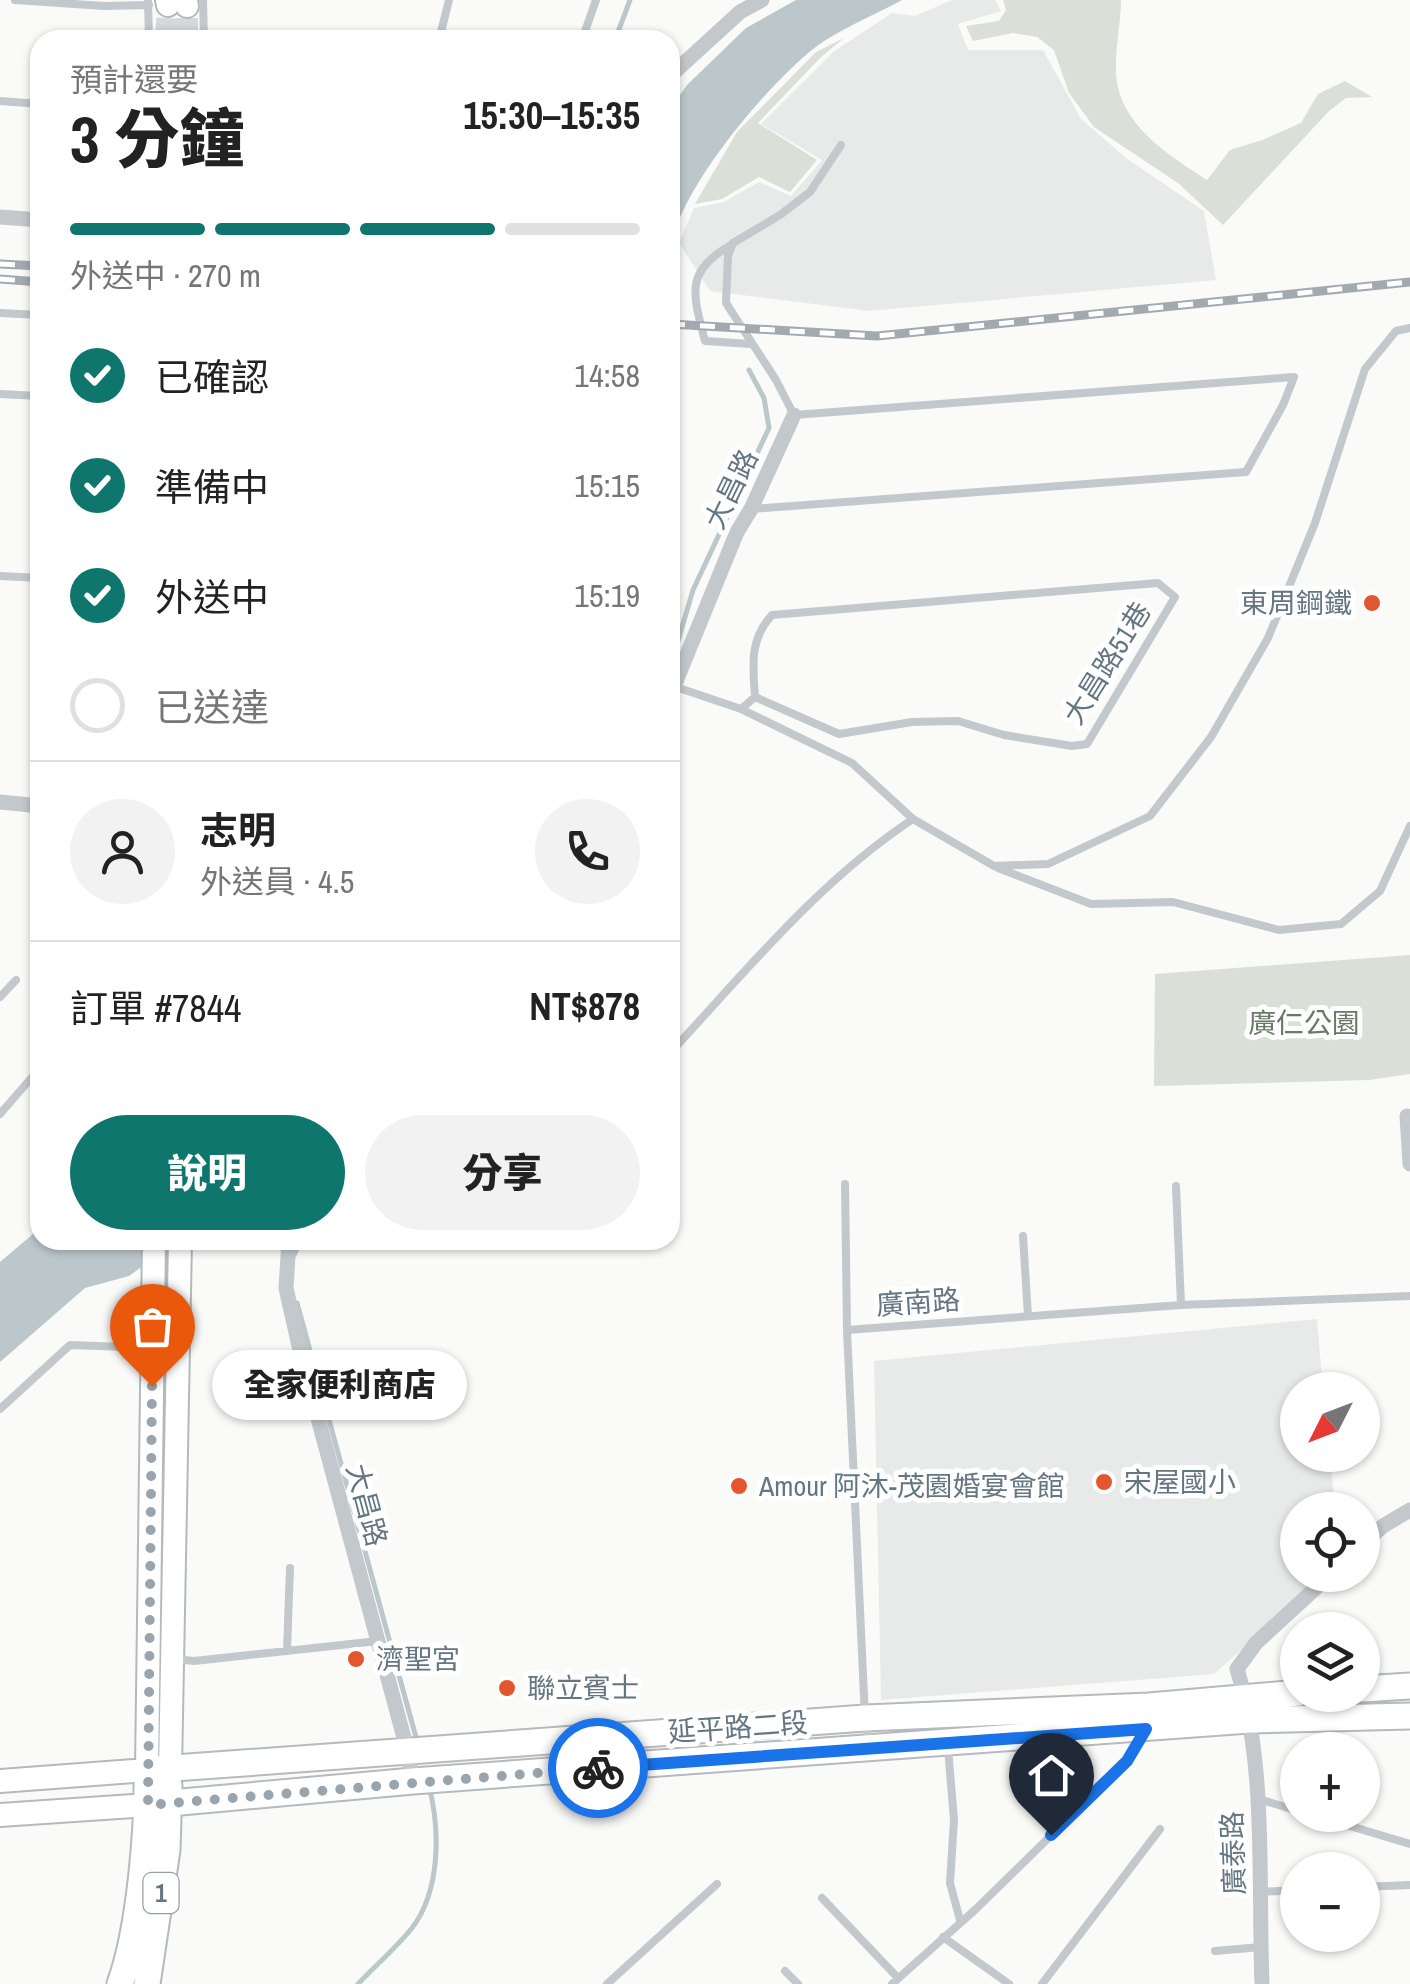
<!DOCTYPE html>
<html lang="zh-TW">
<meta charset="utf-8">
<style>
:root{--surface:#fff;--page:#f2f2f2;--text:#222;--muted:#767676;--line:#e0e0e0;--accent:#0f766e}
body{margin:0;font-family:"Archivo Narrow","Noto Sans TC",sans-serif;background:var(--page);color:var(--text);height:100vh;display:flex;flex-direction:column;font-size:38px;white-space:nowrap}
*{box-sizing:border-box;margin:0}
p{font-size:32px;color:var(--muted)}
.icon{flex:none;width:55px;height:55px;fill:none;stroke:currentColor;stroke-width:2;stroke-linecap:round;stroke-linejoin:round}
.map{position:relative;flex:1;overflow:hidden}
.side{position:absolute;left:30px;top:30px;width:650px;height:1220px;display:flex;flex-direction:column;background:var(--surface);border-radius:30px;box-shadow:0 2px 8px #0004}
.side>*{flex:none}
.needle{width:65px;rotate:228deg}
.fabs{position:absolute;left:1280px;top:1372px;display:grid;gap:20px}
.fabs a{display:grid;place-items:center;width:100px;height:100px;border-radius:50%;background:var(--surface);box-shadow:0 2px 8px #0004;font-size:50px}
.pin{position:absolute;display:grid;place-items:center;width:85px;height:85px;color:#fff;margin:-102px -42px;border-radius:50% 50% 50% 0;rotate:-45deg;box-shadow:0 0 10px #0007}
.pin .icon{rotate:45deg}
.courier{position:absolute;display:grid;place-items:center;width:100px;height:100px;margin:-50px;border:8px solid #1a73e8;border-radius:50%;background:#fff;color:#222;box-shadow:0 2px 12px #0007}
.bubble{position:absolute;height:70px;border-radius:35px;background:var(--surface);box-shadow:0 2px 8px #0004;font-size:32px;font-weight:800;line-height:70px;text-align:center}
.overview em{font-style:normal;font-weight:800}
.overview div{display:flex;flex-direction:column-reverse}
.overview{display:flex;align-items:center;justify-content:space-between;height:170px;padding:0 40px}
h1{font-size:65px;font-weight:800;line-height:75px}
.bar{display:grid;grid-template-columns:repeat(4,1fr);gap:15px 10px;align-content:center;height:120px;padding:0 40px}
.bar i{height:12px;border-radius:8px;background:var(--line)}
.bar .active{background:var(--accent)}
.bar p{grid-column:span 4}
.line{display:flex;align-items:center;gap:25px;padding:0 40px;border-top:2px solid var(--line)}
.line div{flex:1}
.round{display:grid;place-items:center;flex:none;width:105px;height:105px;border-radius:52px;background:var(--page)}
ol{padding:0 40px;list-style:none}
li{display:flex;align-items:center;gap:30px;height:110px}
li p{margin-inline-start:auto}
li .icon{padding:10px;border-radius:50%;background:var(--accent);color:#fff;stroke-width:4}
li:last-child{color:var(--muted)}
li i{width:55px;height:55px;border:5px solid var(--line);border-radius:50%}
.action{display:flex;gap:20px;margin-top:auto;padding:20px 40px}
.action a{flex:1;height:115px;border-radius:60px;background:var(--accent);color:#fff;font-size:40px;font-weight:800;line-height:115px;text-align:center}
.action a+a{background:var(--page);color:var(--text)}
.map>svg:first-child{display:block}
.built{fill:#e8e9e9}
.green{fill:#dadfd7}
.water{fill:#bbc7cb}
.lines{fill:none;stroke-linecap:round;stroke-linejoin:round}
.stream{stroke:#bbc7cb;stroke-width:5}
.secondary-tunnel{stroke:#d5d9db;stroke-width:22;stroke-dasharray:22 11;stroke-linecap:butt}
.secondary-casing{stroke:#b3babf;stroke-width:26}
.primary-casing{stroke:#b5babe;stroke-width:29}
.service{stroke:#c3c8cc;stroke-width:8}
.minor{stroke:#c3c8cc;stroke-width:15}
.secondary{stroke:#fff;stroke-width:22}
.primary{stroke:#fff;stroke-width:25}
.rail-casing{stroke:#a2aab0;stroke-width:9}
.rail{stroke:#fff;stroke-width:5;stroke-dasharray:15;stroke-linecap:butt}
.done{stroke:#99a4ac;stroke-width:10;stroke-dasharray:0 18}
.route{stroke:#1a73e8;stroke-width:12}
.poi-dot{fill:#e4572e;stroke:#fff;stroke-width:4}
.labels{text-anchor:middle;stroke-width:10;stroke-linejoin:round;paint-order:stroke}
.shield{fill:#fff;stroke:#939fa8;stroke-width:2.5}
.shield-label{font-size:25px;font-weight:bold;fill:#657683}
.street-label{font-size:28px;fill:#657683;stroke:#fff}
.poi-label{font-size:28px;fill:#657683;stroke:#fff;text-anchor:start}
.park-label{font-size:28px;fill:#687a64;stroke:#fff}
</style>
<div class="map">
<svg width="1410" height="1984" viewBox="0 0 1410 1984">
<rect width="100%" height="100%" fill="#fafaf8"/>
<path class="built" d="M952,0H995L1001,11L958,24L968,50H1043L1081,119L1126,158L1204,211L1216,280L869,311L710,291L679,243L694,208L724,202L759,182L791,196L822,160L761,124L833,52L892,13L915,16Z
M1317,1319L1323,1390H1298V1455H1330L1335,1510H1298V1575H1325L1214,1674L881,1700L874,1361Z"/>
<path class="green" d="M1003,0H1121C1121,23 1115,48 1116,71C1117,123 1167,154 1207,180L1230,150L1262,140L1301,123L1318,94L1345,81L1372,97L1346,98L1329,111L1223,225L1178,183L1094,127L1069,93L1054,50L1037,37L1013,33L973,41L966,26L999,21L1006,10Z
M844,38L821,57L758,123L817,160L790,192L759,177L722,199L695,204L737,132L816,52Z
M1410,955V1074L1369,1080L1154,1086L1155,974Z"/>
<path class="water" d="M796,0H902C873,16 839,29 813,49C764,89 683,185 670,247V109L687,85L746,28Z
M40,1228V1240H179L129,1276L85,1288L0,1362V1262Z"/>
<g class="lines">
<path class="stream" d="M615,40L630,0
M670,668L693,590L769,428L764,398L749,370
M294,1255L301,1240
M297,1303L417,1741
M358,1984C376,1965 396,1948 412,1928C441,1890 440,1829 429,1786"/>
<path class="secondary-tunnel" d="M166,40L168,5
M187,40V6"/>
<defs>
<path id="secondary" d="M167,0L168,5
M186,0L187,6
M170,1770L180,1240
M0,1781L147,1770L154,1240
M0,1815L148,1805"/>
<path id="primary" d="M1362,1689L1410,1686
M148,1805L413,1781L1249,1720L1410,1716
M120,1984C140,1929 148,1829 147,1770L865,1718L1149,1706L1298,1693
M147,1984L167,1850L169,1785"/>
</defs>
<use href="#secondary" class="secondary-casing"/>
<use href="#primary" class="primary-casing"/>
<path class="service" d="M15,0L104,6L149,5
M148,0L149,40
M203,0L204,40
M439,40L449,0
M582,40L596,0
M0,101L40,104
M731,245C684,272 693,294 705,341L751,344
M0,313L40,315
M0,394L40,396
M751,509L1246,472L1283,405L1294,377L794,415L776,380L726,303L728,256L733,243L780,215L810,192L841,145
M0,576L40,578
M1158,583L1175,597L1087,744L1072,746L1004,735L958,721L912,722L839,734L755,697C753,665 749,640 772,615Z
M673,686L741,709L755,697
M741,709L852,763L913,819L994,866L1048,864L1150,816L1211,737L1268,638L1315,523L1365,369L1396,331L1410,328
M998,868L1091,904L1173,902L1279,930L1341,924L1380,891L1410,826
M0,997L16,980
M670,1053C747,970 818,882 913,819
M0,1114L40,1068
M845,1184L847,1330L865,1718L869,1744
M1176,1186L1181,1305
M1023,1236L1028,1316
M847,1330L1181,1305L1410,1296
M0,1409L70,1345L153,1348L175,1352
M287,1651L290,1568
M174,1659L194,1661L378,1641
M948,1748L954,1820L950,1883L960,1920
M1259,1799L1298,1811
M1313,1815L1410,1844
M1362,1887L1410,1885
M1260,1892L1298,1890
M822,1898L898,1978
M943,1937L1009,1984
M1215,1951L1261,1947
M785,1971L798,1984
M607,1984L717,1884
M892,1984L976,1909L1127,1761L1143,1734
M1042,1984L1160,1829"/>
<path class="minor" d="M670,76L740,12L762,0
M0,217L40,220
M670,696L737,532L751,509L794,415
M0,802L40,806
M1407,1116L1410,1164
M289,1240L286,1288L301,1355L407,1749L413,1781
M1362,1545L1383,1526L1410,1510
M1262,1984C1258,1883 1267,1766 1237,1669L1256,1643L1330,1575"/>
<use href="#secondary" class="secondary"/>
<use href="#primary" class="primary"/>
<defs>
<path id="rail" d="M0,264L40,266
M0,279L40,282
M670,324L877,336L1410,282"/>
</defs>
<use href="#rail" class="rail-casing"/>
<use href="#rail" class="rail"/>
</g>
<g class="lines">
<path class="done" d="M152,1386L148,1805L598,1768"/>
<path class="route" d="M598,1768L1146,1729L1127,1761L1051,1835"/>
</g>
<g class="poi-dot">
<circle cx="1372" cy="603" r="10"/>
<circle cx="1104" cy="1482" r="10"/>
<circle cx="739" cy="1486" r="10"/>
<circle cx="356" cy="1659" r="10"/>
<circle cx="507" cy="1688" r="10"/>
</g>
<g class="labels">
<rect class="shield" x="143.5" y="1873" width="35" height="40" rx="8"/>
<g class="shield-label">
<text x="161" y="1902">1</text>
</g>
<g class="street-label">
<text transform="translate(731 489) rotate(-64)" y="10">大昌路</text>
<text transform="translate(1107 663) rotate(-58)" y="10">大昌路51巷</text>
<text transform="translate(918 1302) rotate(-4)" y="10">廣南路</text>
<text transform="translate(367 1505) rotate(75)" y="10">大昌路</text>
<text transform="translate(738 1727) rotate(-4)" y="10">延平路二段</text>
<text transform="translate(1233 1853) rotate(-92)" y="10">廣泰路</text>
</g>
<g class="poi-label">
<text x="1352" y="613" text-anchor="end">東周鋼鐵</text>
<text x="1124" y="1492">宋屋國小</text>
<text x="759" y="1496">Amour 阿沐-茂園婚宴會館</text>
<text x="376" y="1669">濟聖宮</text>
<text x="527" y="1698">聯立賓士</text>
</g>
<g class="park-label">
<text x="1304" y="1033">廣仁公園</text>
</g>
</g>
</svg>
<div class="fabs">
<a><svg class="needle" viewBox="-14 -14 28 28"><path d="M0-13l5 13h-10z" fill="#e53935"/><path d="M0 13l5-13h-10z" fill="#767676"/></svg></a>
<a><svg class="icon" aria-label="locate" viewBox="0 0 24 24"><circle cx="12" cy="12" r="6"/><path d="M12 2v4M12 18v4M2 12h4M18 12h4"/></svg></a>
<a><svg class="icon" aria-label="layers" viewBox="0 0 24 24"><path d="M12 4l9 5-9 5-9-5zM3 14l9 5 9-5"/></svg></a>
<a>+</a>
<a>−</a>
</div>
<div class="pin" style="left:152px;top:1386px;background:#ea580c"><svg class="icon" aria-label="bag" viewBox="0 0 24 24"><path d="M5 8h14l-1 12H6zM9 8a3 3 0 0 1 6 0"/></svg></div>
<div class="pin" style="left:1051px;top:1835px;background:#1f2937"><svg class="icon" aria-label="home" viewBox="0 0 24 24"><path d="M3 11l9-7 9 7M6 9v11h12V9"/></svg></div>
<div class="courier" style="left:598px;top:1768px"><svg class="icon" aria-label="bike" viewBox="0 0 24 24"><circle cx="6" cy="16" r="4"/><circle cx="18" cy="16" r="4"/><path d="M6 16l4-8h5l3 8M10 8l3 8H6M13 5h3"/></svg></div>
<div class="bubble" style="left:212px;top:1350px;width:255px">全家便利商店</div>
<section class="side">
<div class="overview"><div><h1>3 分鐘</h1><p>預計還要</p></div><em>15:30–15:35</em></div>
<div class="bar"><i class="active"></i><i class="active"></i><i class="active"></i><i></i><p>外送中 · 270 m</p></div>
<ol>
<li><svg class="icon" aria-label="check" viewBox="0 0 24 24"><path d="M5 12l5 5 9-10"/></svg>已確認<p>14:58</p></li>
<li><svg class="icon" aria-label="check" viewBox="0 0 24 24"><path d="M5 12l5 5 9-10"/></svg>準備中<p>15:15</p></li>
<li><svg class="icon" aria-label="check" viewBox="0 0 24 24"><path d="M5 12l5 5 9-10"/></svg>外送中<p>15:19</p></li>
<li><i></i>已送達</li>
</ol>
<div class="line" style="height:180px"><a class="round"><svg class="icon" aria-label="person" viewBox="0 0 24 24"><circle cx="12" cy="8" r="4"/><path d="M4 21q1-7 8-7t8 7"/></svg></a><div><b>志明</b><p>外送員 · 4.5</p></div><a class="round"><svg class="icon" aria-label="phone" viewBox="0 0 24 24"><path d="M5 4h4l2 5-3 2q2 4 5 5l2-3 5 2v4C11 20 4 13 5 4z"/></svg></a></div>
<div class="line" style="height:130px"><div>訂單 #7844</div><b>NT$878</b></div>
<div class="action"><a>說明</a><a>分享</a></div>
</section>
</div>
